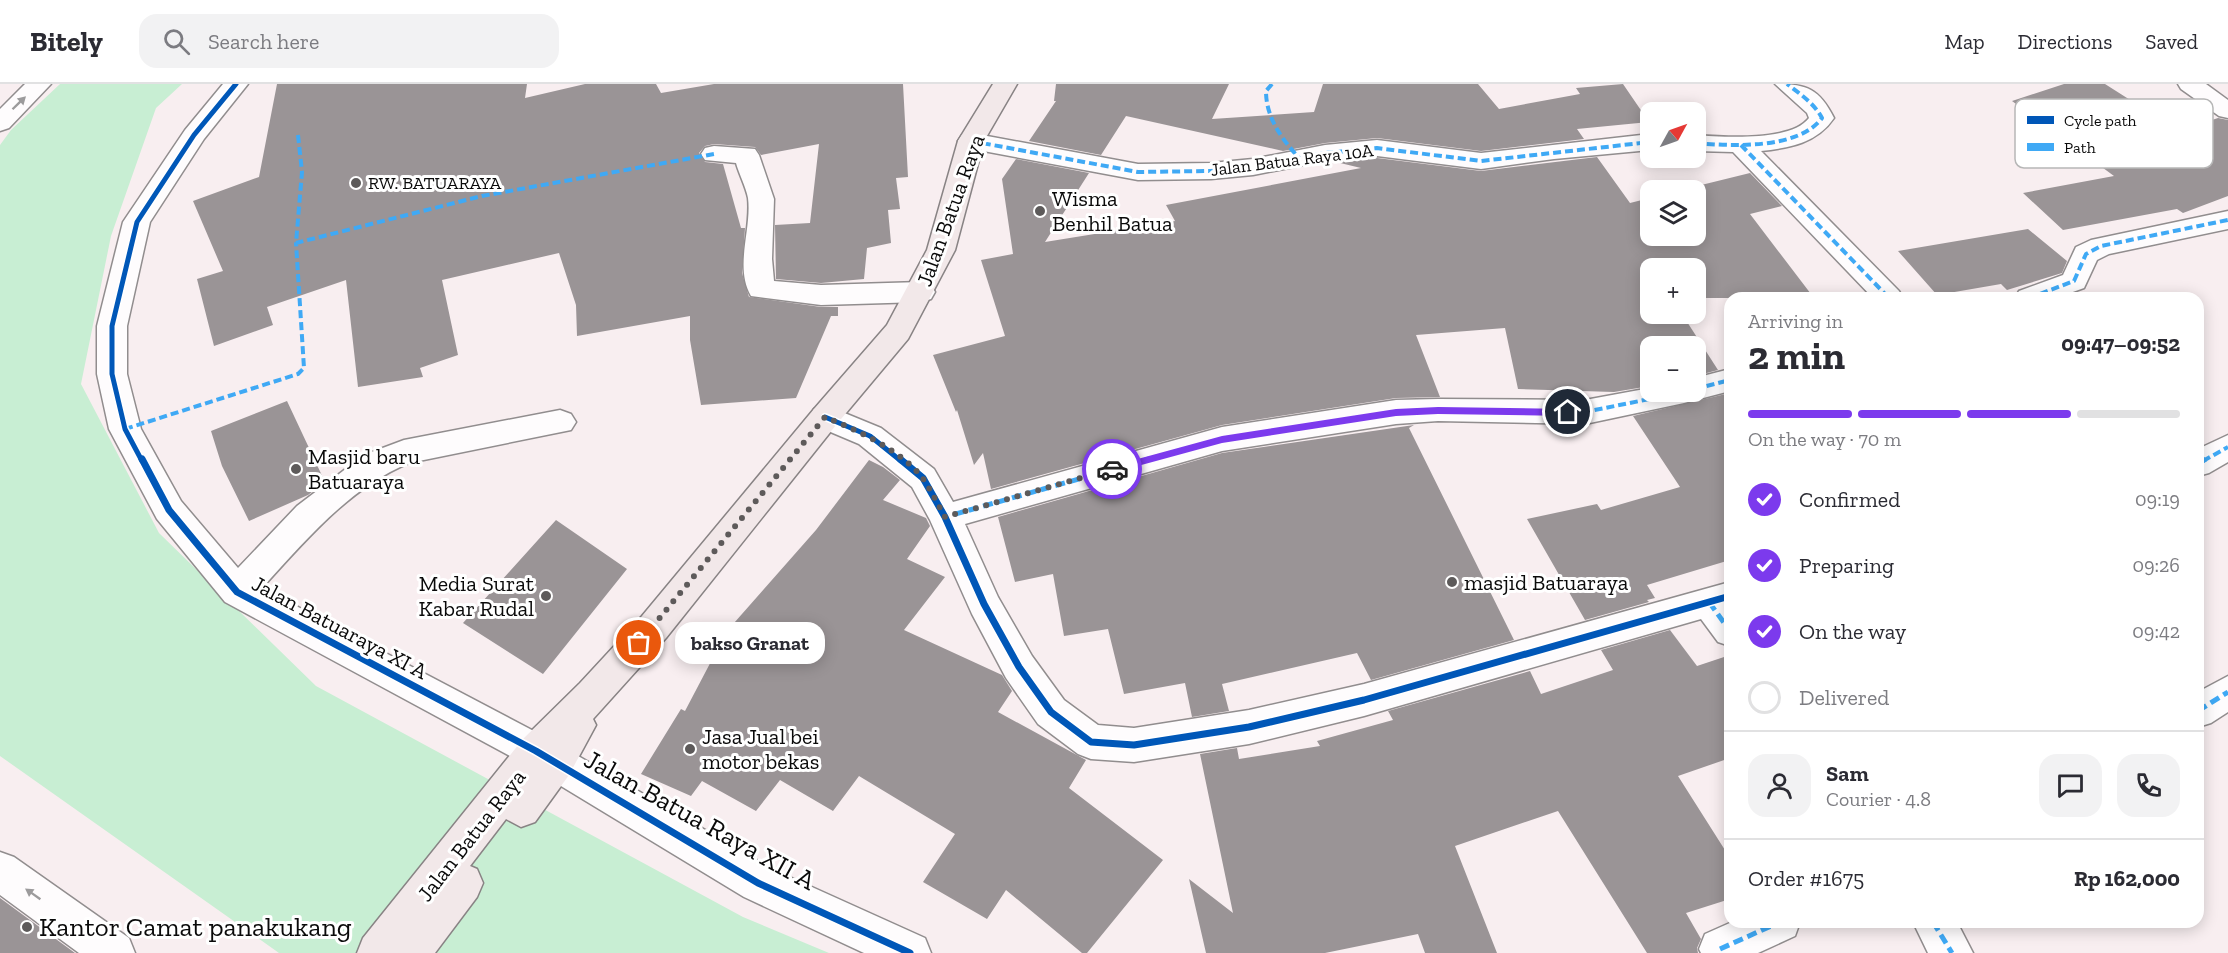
<!DOCTYPE html>
<meta charset="utf-8">
<style>
:root{--surface:#fff;--page:#f2f2f3;--text:#2b2b33;--muted:#7c7c81;--line:#e1e1e2;--accent:#7c3aed}
body{margin:0;font-family:"Zilla Slab",serif;background:var(--page);color:var(--text);height:100vh;display:flex;flex-direction:column;font-size:22px;white-space:nowrap}
*{box-sizing:border-box;margin:0}
p{font-size:20px;color:var(--muted)}
.icon{flex:none;width:33px;height:33px;fill:none;stroke:currentColor;stroke-width:2;stroke-linecap:round;stroke-linejoin:round}
.map{position:relative;flex:1;overflow:hidden}
.details{position:absolute;left:1724px;top:208px;width:480px;height:636px;display:flex;flex-direction:column;background:var(--surface);border-radius:18px;box-shadow:0 3px 15px #0003}
.details>*{flex:none}
.needle{width:39px;rotate:50deg}
.controls{position:absolute;left:1640px;top:18px;display:grid;gap:12px}
.controls a{display:grid;place-items:center;width:66px;height:66px;border-radius:12px;background:var(--surface);box-shadow:0 3px 15px #0003;font-size:30px}
.pin{position:absolute;display:grid;place-items:center;width:51px;height:51px;color:#fff;margin:-26px;border:3px solid #fff;border-radius:50%;box-shadow:0 2px 6px #0007}
.courier{position:absolute;display:grid;place-items:center;width:60px;height:60px;margin:-30px;border:4px solid #7c3aed;border-radius:50%;background:#fff;color:#222;box-shadow:0 2px 8px #0007}
.bubble{position:absolute;height:42px;border-radius:18px;background:var(--surface);box-shadow:0 3px 15px #0003;font-size:20px;font-weight:700;line-height:42px;text-align:center}
.head em{font-style:normal;font-weight:700}
.head div{display:flex;flex-direction:column-reverse}
.head{display:flex;align-items:center;justify-content:space-between;height:102px;padding:0 24px}
h1{font-size:39px;font-weight:700;line-height:45px}
.bar{display:grid;grid-template-columns:repeat(4,1fr);gap:9px 6px;align-content:center;height:72px;padding:0 24px}
.bar i{height:8px;border-radius:4px;background:var(--line)}
.bar .current{background:var(--accent)}
.bar p{grid-column:span 4}
.line{display:flex;align-items:center;gap:15px;padding:0 24px;border-top:2px solid var(--line)}
.line div{flex:1}
.round{display:grid;place-items:center;flex:none;width:63px;height:63px;border-radius:18px;background:var(--page)}
ol{padding:0 24px;list-style:none}
li{display:flex;align-items:center;gap:18px;height:66px}
li p{margin-inline-start:auto}
li .icon{padding:6px;border-radius:50%;background:var(--accent);color:#fff;stroke-width:4}
li:last-child{color:var(--muted)}
li i{width:33px;height:33px;border:3px solid var(--line);border-radius:50%}
header{display:flex;align-items:center;gap:36px;box-sizing:border-box;height:84px;padding:0 30px;background:var(--surface);border-bottom:2px solid var(--line)}
header strong{font-size:28px}
nav{display:flex;gap:33px;margin-inline-start:auto;font-size:21px}
.search{width:420px;height:54px;background:var(--page);display:flex;align-items:center;gap:15px;box-sizing:border-box;padding:0 21px;border-radius:18px;color:var(--muted);font-size:22px}
.map>svg:first-child{display:block}
.water{fill:#c8eed3}
.building{fill:#9a9496}
.lines{fill:none;stroke-linecap:round;stroke-linejoin:round}
.street-casing{stroke:#918d8e;stroke-width:3}
.secondary-casing{stroke:#888384;stroke-width:3}
.street{fill:#fefcfd;fill-rule:evenodd}
.secondary{fill:#f2e8e9;fill-rule:evenodd}
.quiet-far1{stroke:#3fa9f5;stroke-width:4;stroke-dasharray:8 4;stroke-linecap:butt}
.quiet{stroke:#3fa9f5;stroke-width:5;stroke-dasharray:10 5;stroke-linecap:butt}
.cycleway-far1-casing{stroke:#fff;stroke-width:8}
.cycleway-casing{stroke:#fff;stroke-width:10}
.cycleway-far1{stroke:#0057b8;stroke-width:5}
.cycleway{stroke:#0057b8;stroke-width:7}
.oneway{fill:#9c9b9c}
.route{fill:#7c3aed}
.done{stroke:#5d5a5a;stroke-width:6;stroke-dasharray:0 10.8}
.poi-dot{fill:#5d5a5a;stroke:#fff;stroke-width:2}
.labels{text-anchor:middle;stroke-width:6;stroke-linejoin:round;paint-order:stroke}
.far-street-label{font-size:18px;fill:#0a0a0a;stroke:#fff}
.far-poi-label{font-size:18px;fill:#0a0a0a;stroke:#fff;text-anchor:start}
.poi-label{font-size:22px;fill:#0a0a0a;stroke:#fff;text-anchor:start}
.street-label{font-size:22px;fill:#0a0a0a;stroke:#fff}
.near-street-label{font-size:27px;fill:#0a0a0a;stroke:#fff}
.near-poi-label{font-size:27px;fill:#0a0a0a;stroke:#fff;text-anchor:start}
.key{fill:#fff;stroke:#b6b6b6;stroke-width:1.5}
.key-label{font-size:16px;fill:#0a0a0a}
</style>
<header>
<strong>Bitely</strong>
<div class="search"><svg class="icon" aria-label="search" viewBox="0 0 24 24"><circle cx="10" cy="10" r="6"/><path d="M15 15l6 6"/></svg>Search here</div>
<nav><a>Map</a><a>Directions</a><a>Saved</a></nav>
</header>
<div class="map">
<svg width="2228" height="869" viewBox="0 0 2228 869">
<rect width="100%" height="100%" fill="#f8eef0"/>
<path class="water" d="M60,0H182L156,24L111,152L81,300L159,449L316,602L743,833L829,869H279L0,672V61L11,46Z"/>
<path class="building" d="M277,0H527L525,14L585,0H656L661,9L714,0H903L908,93L896,94L900,125L888,126L891,159L867,164L864,195L821,199L776,195L775,141L810,139L819,60L761,71L755,63L714,60L705,62L699,69L705,78L723,80L741,144H745L742,189L749,213L821,223H838V232H831L796,314L701,321L690,256V232L577,252L576,221L559,169L442,196L458,271L420,284L423,293L358,303L346,196L267,223L273,241L214,262L197,195L223,187L193,117L259,93Z
M1056,0H1229L1212,35L1314,28L1323,0H1478L1499,25L1580,10L1576,4L1623,0L1649,38L1577,45L1584,55L1481,67L1377,54L1325,59L1283,67L1126,32L1101,71L1029,57L1056,17H1054Z
M2064,0H2105L2179,47L2218,34L2228,36V112L2183,129L2177,125L2063,146L2023,109L2114,92L2012,17Z
M1597,73L1630,119L1650,114V152H1695V106H1681L1750,89L1782,122L1750,130L1814,214H1695V184H1650V230H1682L1718,286L1695,292V262H1650V302L1614,308L1518,305L1505,244L1416,251L1440,313L1396,314L1222,341L991,405L983,369L974,381L957,326L956,328L933,271L1005,252L981,176L1013,170L1002,95L1016,75L1089,89L1045,158L1175,137L1166,121L1361,84L1336,78L1377,74L1481,87Z
M2028,145L2067,177L2062,189L2007,206L2001,200L1937,211L1898,167Z
M1730,309V476L1647,501L1655,514L1647,516L1649,518L1585,536L1527,435L1597,420L1601,426L1680,403L1633,332Z
M287,317L325,398L308,411L249,437L222,382L211,347Z
M1414,341L1409,344L1514,556L1371,596L1357,569L1222,600L1229,627L1192,633L1185,599L1124,610L1108,545L1064,552L1053,490L1015,498L998,433L1222,369Z
M869,376L883,383L900,396L883,416L926,434L930,442L907,475L945,493L904,546L1002,591L1012,607L998,628L1086,676L1069,704L1163,776L1087,869H1082L1006,806L987,835L923,798L955,750L859,692L833,727L780,696L756,727L702,697L691,712L641,690L681,625L685,627L727,547L816,446Z
M556,436L627,485L543,590L463,539Z
M1670,546L1697,582L1730,571V674L1678,692L1730,774V815L1686,829L1701,855L1697,864L1698,869H1647L1558,727L1455,762L1497,869H1425L1418,850L1325,869H1206L1189,795L1233,829L1200,670L1237,664L1239,675L1320,662L1317,657L1393,636L1388,627L1530,587L1541,610L1613,586L1601,566Z
M0,814L75,869H0Z"/>
<g class="lines">
<defs>
<path id="street" d="M25,0H51L9,44L0,47V25Z
M223,0H248L204,55L150,138L127,242V290L141,345L181,417L238,484L297,422L364,371L404,356L560,326L571,330L576,338L571,346L409,379C349,404 305,457 262,504L549,655L772,785L925,854L931,869H864L744,813L523,679L225,518L157,435L109,345L97,290V242L123,138L185,46Z
M1775,0C1806,0 1819,4 1834,34C1817,59 1790,64 1761,67L1899,207L1903,214H1873L1733,68L1695,67V51C1723,53 1791,58 1809,34L1807,29Z
M2178,0H2206L2228,16V34L2219,32L2181,5Z
M971,49L1138,80L1211,79L1253,75L1325,61L1377,56L1481,69L1650,50V66L1554,75L1481,85L1377,72L1325,77L1253,91L1211,95L1138,96L962,63L958,57L962,51Z
M714,62L755,65L759,71L774,115L772,175L774,197L821,201L921,198L931,201L935,208L931,215L921,218L821,221L751,212C734,183 752,145 748,114C746,103 739,90 736,79L705,76L701,70L705,64Z
M2228,127V145L2109,170L2097,176L2084,204L2056,214H2015L2019,207L2063,191L2076,163L2091,156Z
M1730,285V307L1684,319L1585,340L1438,337L1396,340L1222,367L965,440L998,513L1032,572L1064,616L1098,641L1134,644L1249,626L1364,600L1730,498V562L1718,558L1701,535L1364,632L1249,660L1134,678L1091,675L1078,670L1038,640L1006,594L972,530L930,436L912,403L859,360L814,341L810,333L814,325L825,321L881,344L934,385L953,418L1222,343L1396,316L1438,315L1585,316L1650,304V308H1695V294Z
M2228,351V378L2209,389L2198,392V365Z
M2228,592V628L2211,639L2198,643V608Z
M0,768L14,773L129,854L135,869H79L0,811Z
M1732,838H1800L1795,852L1758,869H1701L1699,865L1705,850Z
M1913,838H1957L1973,869H1928Z"/>
<path id="secondary" d="M993,0H1017L984,57L955,166L908,255L836,341L666,554L593,635L596,641L569,691L535,738L521,743L506,735L470,782L477,785L483,799L477,813L435,869H357L363,854L523,655L580,599L642,532L814,325L887,241L927,166L958,57Z"/>
</defs>
<use href="#street" class="street-casing"/>
<use href="#secondary" class="secondary-casing"/>
<use href="#street" class="street"/>
<use href="#secondary" class="secondary"/>
<path class="quiet-far1" d="M1272,0L1266,7C1266,34 1282,55 1299,74
M298,51L302,88L296,159L482,112L714,70
M971,57L1138,88L1211,87L1253,83L1325,69L1377,64L1481,77L1650,58
M1695,59C1731,62 1798,66 1822,34C1814,19 1800,10 1787,0
M1741,61L1889,214
M2029,214L2074,197L2086,170L2101,162L2228,136
M1695,305L1730,296
M125,345L298,290L304,284L296,159
M1144,377L1222,355L1396,328L1438,326L1585,328L1684,308
M2203,377L2228,363"/>
<path class="quiet" d="M2198,380L2206,375
M947,438L945,433L1149,375
M1709,518L1730,547
M2198,627L2228,608
M1933,838L1952,869
M1720,865L1780,838"/>
<defs>
<path id="cycleway-far1" d="M825,333L870,352L901,377
M142,377L125,345L112,290V242L137,138L194,51L236,0"/>
<path id="cycleway" d="M142,375L169,426L237,508L536,667L758,799L910,869
M900,375L923,394L945,433L984,520L1019,583L1051,628L1091,658L1134,661L1249,643L1364,616L1730,512"/>
</defs>
<use href="#cycleway-far1" class="cycleway-far1-casing"/>
<use href="#cycleway" class="cycleway-casing"/>
<use href="#cycleway-far1" class="cycleway-far1"/>
<use href="#cycleway" class="cycleway"/>
</g>
<defs><path id="oneway-solid" d="M-6-.8H1V-3.2L6.5 0L1 3.2V.8H-6Z" transform="scale(1.5)"/></defs>
<g class="oneway">
<use href="#oneway-solid" transform="translate(19 19) rotate(-44)"/>
<use href="#oneway-solid" transform="translate(33 810) rotate(-145)"/>
</g>
<path class="route" d="M1438,323L1568,325L1573,328L1568,332L1438,330L1396,332L1222,359L1112,389L1108,385L1112,382L1222,352L1396,325Z"/>
<g class="lines">
<path class="done" d="M639,559L825,333C858,347 902,366 924,396C932,408 938,421 945,433L1112,385"/>
</g>
<g class="poi-dot">
<circle cx="356" cy="99" r="6"/>
<circle cx="1040" cy="127" r="6"/>
<circle cx="296" cy="385" r="6"/>
<circle cx="1452" cy="498" r="6"/>
<circle cx="546" cy="512" r="6"/>
<circle cx="690" cy="665" r="6"/>
<circle cx="27" cy="843" r="6"/>
</g>
<g class="labels">
<g class="far-street-label">
<text transform="translate(1292 76) rotate(-7)" y="6">Jalan Batua Raya 10A</text>
</g>
<g class="far-poi-label">
<text x="368" y="105">RW. BATUARAYA</text>
</g>
<g class="poi-label">
<text x="1052" y="122">Wisma<tspan x="1052" dy="25">Benhil Batua</tspan></text>
<text x="308" y="380">Masjid baru<tspan x="308" dy="25">Batuaraya</tspan></text>
<text x="1464" y="506">masjid Batuaraya</text>
<text x="534" y="507" text-anchor="end">Media Surat<tspan x="534" dy="25">Kabar Rudal</tspan></text>
<text x="702" y="660">Jasa Jual bei<tspan x="702" dy="25">motor bekas</tspan></text>
</g>
<g class="street-label">
<text transform="translate(950 126) rotate(-70)" y="8">Jalan Batua Raya</text>
<text transform="translate(340 543) rotate(28)" y="8">Jalan Batuaraya XI A</text>
<text transform="translate(471 751) rotate(-52)" y="8">Jalan Batua Raya</text>
</g>
<g class="near-street-label">
<text transform="translate(700 736) rotate(29)" y="9">Jalan Batua Raya XII A</text>
</g>
<g class="near-poi-label">
<text x="39" y="852">Kantor Camat panakukang</text>
</g>
</g>
<rect x="2015" y="15" width="198" height="69" rx="9" class="key"/>
<rect x="2027" y="32" width="27" height="8" fill="#0057b8"/>
<rect x="2027" y="59" width="27" height="8" fill="#3fa9f5"/>
<g class="key-label">
<text x="2064" y="42">Cycle path</text>
<text x="2064" y="69">Path</text>
</g>
</svg>
<div class="controls">
<a><svg class="needle" viewBox="-14 -14 28 28"><path d="M0-13l5 13h-10z" fill="#e53935"/><path d="M0 13l5-13h-10z" fill="#7c7c81"/></svg></a>
<a><svg class="icon" aria-label="layers" viewBox="0 0 24 24"><path d="M12 4l9 5-9 5-9-5zM3 14l9 5 9-5"/></svg></a>
<a>+</a>
<a>−</a>
</div>
<div class="pin" style="left:639px;top:559px;background:#ea580c"><svg class="icon" aria-label="bag" viewBox="0 0 24 24"><path d="M5 8h14l-1 12H6zM9 8a3 3 0 0 1 6 0"/></svg></div>
<div class="pin" style="left:1568px;top:328px;background:#1f2937"><svg class="icon" aria-label="home" viewBox="0 0 24 24"><path d="M3 11l9-7 9 7M6 9v11h12V9"/></svg></div>
<div class="courier" style="left:1112px;top:385px"><svg class="icon" aria-label="car" viewBox="0 0 24 24"><path d="M5 17H2v-5l4-1 3-4h7l3 4 3 1v5h-3M9 17h6M6 11h13"/><circle cx="7" cy="17" r="2"/><circle cx="17" cy="17" r="2"/></svg></div>
<div class="bubble" style="left:675px;top:538px;width:150px">bakso Granat</div>
<section class="details">
<div class="head"><div><h1>2 min</h1><p>Arriving in</p></div><em>09:47–09:52</em></div>
<div class="bar"><i class="current"></i><i class="current"></i><i class="current"></i><i></i><p>On the way · 70 m</p></div>
<ol>
<li><svg class="icon" aria-label="check" viewBox="0 0 24 24"><path d="M5 12l5 5 9-10"/></svg>Confirmed<p>09:19</p></li>
<li><svg class="icon" aria-label="check" viewBox="0 0 24 24"><path d="M5 12l5 5 9-10"/></svg>Preparing<p>09:26</p></li>
<li><svg class="icon" aria-label="check" viewBox="0 0 24 24"><path d="M5 12l5 5 9-10"/></svg>On the way<p>09:42</p></li>
<li><i></i>Delivered</li>
</ol>
<div class="line" style="height:108px"><a class="round"><svg class="icon" aria-label="person" viewBox="0 0 24 24"><circle cx="12" cy="8" r="4"/><path d="M4 21q1-7 8-7t8 7"/></svg></a><div><b>Sam</b><p>Courier · 4.8</p></div><a class="round"><svg class="icon" aria-label="chat" viewBox="0 0 24 24"><path d="M4 5h16v11H9l-5 4z"/></svg></a><a class="round"><svg class="icon" aria-label="phone" viewBox="0 0 24 24"><path d="M5 4h4l2 5-3 2q2 4 5 5l2-3 5 2v4C11 20 4 13 5 4z"/></svg></a></div>
<div class="line" style="height:78px"><div>Order #1675</div><b>Rp 162,000</b></div>
</section>
</div>
